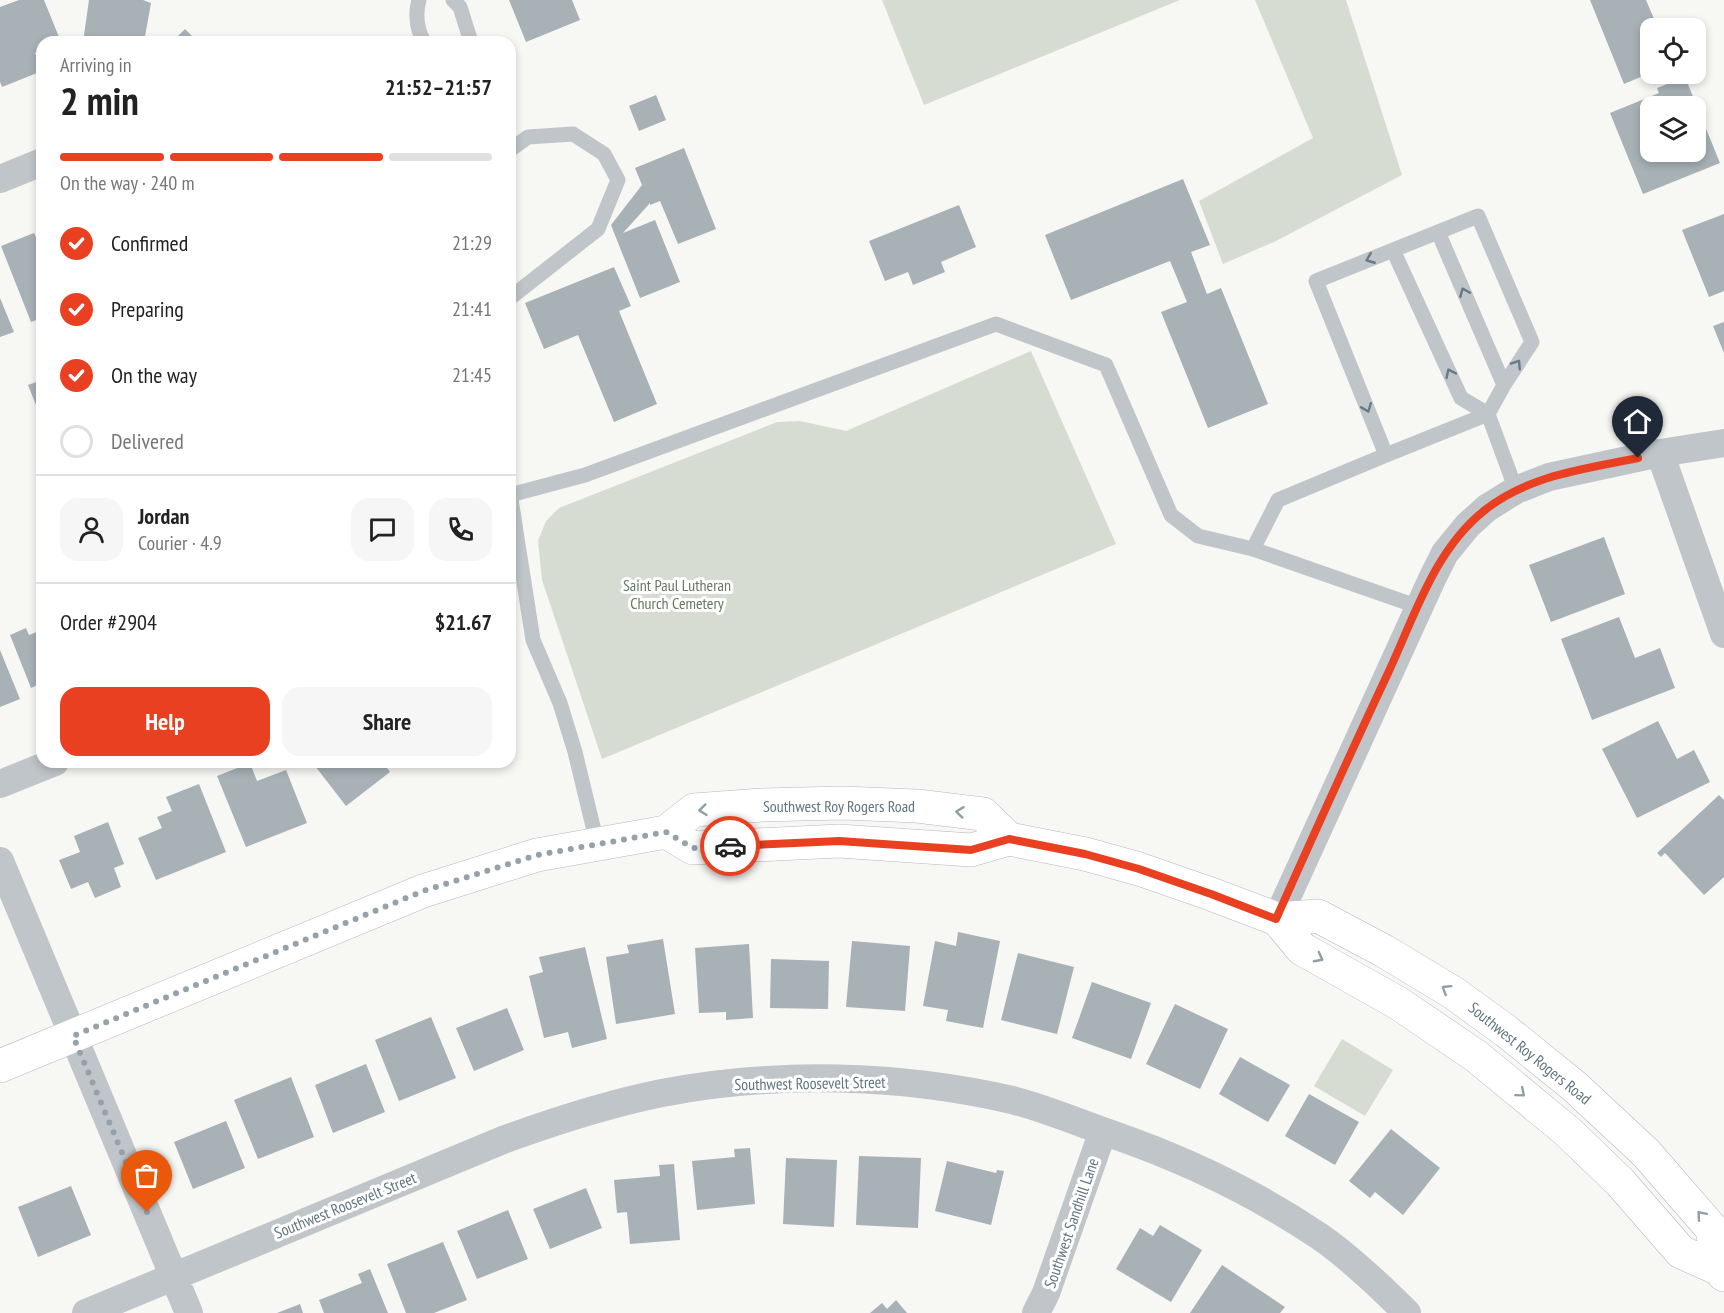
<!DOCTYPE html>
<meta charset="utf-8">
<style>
:root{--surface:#fff;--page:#f6f6f6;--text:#222;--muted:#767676;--line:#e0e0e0;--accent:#e94022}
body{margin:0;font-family:"PT Sans Narrow",sans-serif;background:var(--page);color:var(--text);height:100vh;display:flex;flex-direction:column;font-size:22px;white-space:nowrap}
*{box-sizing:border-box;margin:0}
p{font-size:20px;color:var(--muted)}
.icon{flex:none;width:33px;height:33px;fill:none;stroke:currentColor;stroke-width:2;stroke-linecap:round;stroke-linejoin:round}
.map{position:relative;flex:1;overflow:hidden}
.panel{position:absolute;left:36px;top:36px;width:480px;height:732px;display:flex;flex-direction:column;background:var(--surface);border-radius:18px;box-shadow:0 3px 9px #0003}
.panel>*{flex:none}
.tools{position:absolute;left:1640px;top:18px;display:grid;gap:12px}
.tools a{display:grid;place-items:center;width:66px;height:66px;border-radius:12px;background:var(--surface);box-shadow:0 3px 9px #0003;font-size:30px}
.pin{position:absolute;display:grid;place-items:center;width:51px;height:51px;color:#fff;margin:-62px -26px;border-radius:50% 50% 50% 0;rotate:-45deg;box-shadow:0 0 6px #0007}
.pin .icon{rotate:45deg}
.courier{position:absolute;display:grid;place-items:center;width:60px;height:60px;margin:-30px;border:4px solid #e94022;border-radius:50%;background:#fff;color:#222;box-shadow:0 2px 8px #0007}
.overview em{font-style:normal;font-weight:700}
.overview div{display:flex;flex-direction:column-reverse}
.overview{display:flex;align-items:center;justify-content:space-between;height:102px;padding:0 24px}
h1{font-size:39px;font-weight:700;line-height:45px}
.bar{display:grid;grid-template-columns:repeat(4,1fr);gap:9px 6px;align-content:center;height:72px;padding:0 24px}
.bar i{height:8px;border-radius:4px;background:var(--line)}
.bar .selected{background:var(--accent)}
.bar p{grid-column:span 4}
.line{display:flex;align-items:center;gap:15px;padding:0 24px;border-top:2px solid var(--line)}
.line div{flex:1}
.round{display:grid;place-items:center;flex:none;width:63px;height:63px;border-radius:18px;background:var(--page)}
ol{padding:0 24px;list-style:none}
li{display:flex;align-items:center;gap:18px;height:66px}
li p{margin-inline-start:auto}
li .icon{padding:6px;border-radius:50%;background:var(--accent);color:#fff;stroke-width:4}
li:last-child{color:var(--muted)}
li i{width:33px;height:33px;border:3px solid var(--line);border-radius:50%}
.cta{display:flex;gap:12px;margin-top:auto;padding:12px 24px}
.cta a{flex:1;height:69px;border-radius:18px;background:var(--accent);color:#fff;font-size:24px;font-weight:700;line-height:69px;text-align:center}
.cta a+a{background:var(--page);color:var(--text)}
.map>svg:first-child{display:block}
.green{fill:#d7dcd3}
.building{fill:#a7b1b6;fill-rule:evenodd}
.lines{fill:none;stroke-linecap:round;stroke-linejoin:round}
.primary-casing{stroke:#b3b9bd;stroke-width:34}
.service{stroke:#c0c5c9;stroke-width:15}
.minor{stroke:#c0c5c9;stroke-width:28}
.primary{stroke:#fff;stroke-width:33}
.oneway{stroke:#667984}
.oneway2{stroke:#909ea6}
.done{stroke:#96a2a9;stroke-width:6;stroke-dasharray:0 10.8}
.route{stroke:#e94022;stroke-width:8}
.labels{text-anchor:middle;stroke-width:6;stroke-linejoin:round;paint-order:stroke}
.park-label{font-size:16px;fill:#667860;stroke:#fff}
.street-label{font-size:16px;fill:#617580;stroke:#fff}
</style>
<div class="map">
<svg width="1724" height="1313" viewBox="0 0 1724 1313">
<rect width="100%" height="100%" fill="#f7f7f4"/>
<path class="green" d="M882,0H1180L924,105Z
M1255,0H1346L1402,175L1274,242L1223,264L1199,201L1313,138Z
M1031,351L1116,544L602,759L542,580L538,541L546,521L559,508L777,422L800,421L846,431Z
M1342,1039L1393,1070L1365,1116L1314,1086Z"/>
<path class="building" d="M19,0H44L61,42H42V50L35,53L42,71L2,87L0,82V7Z
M89,0H143L151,3L144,42H83Z
M509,0H572L580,20L526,42Z
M1590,0H1646L1658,28H1650V73L1624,84Z
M185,29L198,42H172Z
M1685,77L1720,163L1643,194L1610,113L1659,93L1657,88ZM1650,106H1695V152H1650Z
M656,95L666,120L639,131L629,106Z
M684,148L716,229L678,244L660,201L650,205V203L623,233L655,220L680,282L640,298L611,225L642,185L635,168Z
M1183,179L1210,245L1191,252L1207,294L1221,288L1268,404L1208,428L1161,312L1187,302L1170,261L1071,300L1045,235Z
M959,205L976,247L941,262L945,272L913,285L908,272L885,281L869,241Z
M1724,214V291L1709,297L1682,230Z
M34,233L42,250V318L31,322L1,246Z
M614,267L631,306L619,311L657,404L614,422L578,335L544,349L525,303Z
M0,298L14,332L0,337Z
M1724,322V353L1713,326Z
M42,380V420L28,385Z
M1604,537L1625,594L1551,622L1529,565Z
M1619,617L1635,658L1660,648L1675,688L1592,720L1561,639Z
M26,628L29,635L42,630V683L31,688L10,635Z
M0,650L20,699L0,707Z
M1658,721L1677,759L1694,750L1710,782L1637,818L1602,749Z
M312,762H383L390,772L346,806Z
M250,763L257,781L286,770L307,823L246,847L217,776Z
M199,784L226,852L156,880L138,838L162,828L157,817L172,811L166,797Z
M1719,795L1724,800V877L1704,895L1665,853L1661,857L1657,853Z
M108,822L124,864L114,868L121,887L95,898L88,882L71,889L59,860L80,852L74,836Z
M958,932L1000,941L983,1028L946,1021L948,1010L923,1006L935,941L956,946Z
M663,939L675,1014L616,1024L606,957L629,953L627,945Z
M852,941L910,946L905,1011L846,1007Z
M749,944L753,1018L726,1020V1012L699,1013L695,948Z
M585,947L607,1039L572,1048L568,1032L544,1038L529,976L543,972L539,957Z
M1018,953L1074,967L1057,1034L1001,1020Z
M771,959L829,961L828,1009L770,1008Z
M1092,982L1151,1003L1131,1059L1072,1038Z
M1175,1004L1228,1029L1200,1089L1146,1064Z
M507,1008L524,1050L474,1071L456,1028Z
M431,1017L456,1078L399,1101L375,1040Z
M1240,1057L1290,1085L1268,1122L1219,1094Z
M366,1064L385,1112L333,1133L315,1085Z
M291,1077L314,1137L258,1159L234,1100Z
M1309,1094L1359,1122L1335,1165L1285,1136Z
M226,1121L245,1168L193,1189L174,1142Z
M1391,1129L1440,1168L1403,1215L1375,1192L1370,1198L1349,1181Z
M750,1148L755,1204L697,1210L692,1161L735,1157L734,1149Z
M859,1156L921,1158L918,1228L856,1225Z
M786,1158L837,1160L834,1227L783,1224Z
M947,1161L996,1173L997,1170L1004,1171L991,1225L935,1211Z
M674,1164L680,1240L630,1244L627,1212L617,1213L614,1180L660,1176L659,1165Z
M71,1186L91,1235L38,1257L18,1207Z
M586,1188L602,1228L550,1249L533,1209Z
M508,1210L528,1259L477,1279L457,1231Z
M1160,1225L1202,1250L1171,1302L1116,1269L1140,1228L1153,1236Z
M443,1242L467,1300L434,1313H406L387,1264Z
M1222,1265L1285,1307L1280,1313H1190Z
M370,1269L388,1313H324L319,1300L362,1283L358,1274Z
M896,1300L907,1313H870L882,1303L887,1309Z
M300,1304L303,1313H277Z"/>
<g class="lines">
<defs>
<path id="primary" d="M666,832L693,848L839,841L971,850L1009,839L1085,854L1139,869L1211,894L1277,919L1318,916L1384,951L1452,992L1506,1031L1574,1086L1646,1153L1712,1229L1719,1269L1724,1275
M1277,919L1302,949L1398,1003L1476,1056L1567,1131L1620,1182L1681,1252L1719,1269
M0,1066L423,891L537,855L666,832L694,810L762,805L842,803L917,806L983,814L1009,839"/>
</defs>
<use href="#primary" class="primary-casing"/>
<path class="service" d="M419,0C415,14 417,29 424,42
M453,0L460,7L471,42
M510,150L528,137L573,134L604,154L618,180L598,229L510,298
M1438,232L1504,385
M1393,250L1461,398L1488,414L1516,490
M510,493L533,640L560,703L575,752L597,843
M510,495L585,475L996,324L1106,365L1171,515L1198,536L1253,549L1419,607
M1253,549L1278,500L1386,455L1488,414L1504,385L1532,342L1478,216L1316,281L1386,455"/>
<path class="minor" d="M0,179L42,162
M1660,453L1724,634
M0,784L55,762
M0,861L189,1313
M1277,919L1432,579L1445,553L1468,525L1487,508L1516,490L1549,477L1660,453L1724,443
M86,1313L503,1140C555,1121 607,1104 662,1093C776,1071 899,1074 1012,1100C1044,1108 1082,1124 1114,1135C1186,1160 1255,1193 1319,1236C1351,1258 1380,1286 1407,1313
M1036,1313L1046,1293L1103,1131"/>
<use href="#primary" class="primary"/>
</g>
<defs><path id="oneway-chevron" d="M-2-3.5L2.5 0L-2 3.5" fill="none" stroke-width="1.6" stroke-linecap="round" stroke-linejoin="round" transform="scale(1.5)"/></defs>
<g class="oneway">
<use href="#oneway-chevron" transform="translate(1370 259) rotate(158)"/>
<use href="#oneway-chevron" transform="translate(1464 292) rotate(-113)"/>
<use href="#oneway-chevron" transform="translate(1517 364) rotate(-57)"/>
<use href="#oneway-chevron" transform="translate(1450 373) rotate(-115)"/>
<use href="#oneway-chevron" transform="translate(1367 408) rotate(68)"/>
</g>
<g class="oneway2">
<use href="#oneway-chevron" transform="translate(703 810) rotate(174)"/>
<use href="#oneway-chevron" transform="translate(960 812) rotate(-173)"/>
<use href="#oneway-chevron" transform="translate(1319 958) rotate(28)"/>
<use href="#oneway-chevron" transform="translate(1446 989) rotate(-148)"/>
<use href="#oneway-chevron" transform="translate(1521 1093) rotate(40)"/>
<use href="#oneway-chevron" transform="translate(1701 1215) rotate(-131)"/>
</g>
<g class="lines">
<path class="done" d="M147,1212L73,1036L423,891L537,855L666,832L693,848L730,846"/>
<path class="route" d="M730,846L839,841L971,850L1009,839L1085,854L1139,869L1211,894L1276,919C1313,836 1350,754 1389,671C1415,615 1435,549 1485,510C1529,475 1585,469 1638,458"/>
</g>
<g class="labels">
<g class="park-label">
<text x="677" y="591">Saint Paul Lutheran<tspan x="677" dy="18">Church Cemetery</tspan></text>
</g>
<g class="street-label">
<text x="839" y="812">Southwest Roy Rogers Road</text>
<text transform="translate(1530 1053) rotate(39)" y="6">Southwest Roy Rogers Road</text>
<text transform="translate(810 1083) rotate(-1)" y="6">Southwest Roosevelt Street</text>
<text transform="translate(345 1205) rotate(-22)" y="6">Southwest Roosevelt Street</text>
<text transform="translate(1071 1223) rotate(-71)" y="6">Southwest Sandhill Lane</text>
</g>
</g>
</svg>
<div class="tools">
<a><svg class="icon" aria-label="locate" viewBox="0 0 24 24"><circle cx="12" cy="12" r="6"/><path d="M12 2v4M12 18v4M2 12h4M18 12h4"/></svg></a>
<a><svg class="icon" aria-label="layers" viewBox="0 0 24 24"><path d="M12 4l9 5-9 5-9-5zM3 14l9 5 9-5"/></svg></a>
</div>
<div class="pin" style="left:147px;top:1212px;background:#ea580c"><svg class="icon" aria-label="bag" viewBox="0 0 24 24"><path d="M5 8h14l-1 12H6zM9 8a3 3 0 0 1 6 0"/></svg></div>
<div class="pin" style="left:1638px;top:458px;background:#1f2937"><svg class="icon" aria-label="home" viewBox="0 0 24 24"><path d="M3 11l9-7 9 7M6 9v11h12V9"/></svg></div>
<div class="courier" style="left:730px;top:846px"><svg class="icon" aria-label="car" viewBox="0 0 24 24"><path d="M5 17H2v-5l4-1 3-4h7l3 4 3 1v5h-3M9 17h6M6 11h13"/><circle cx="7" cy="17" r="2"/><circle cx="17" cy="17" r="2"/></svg></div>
<section class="panel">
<div class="overview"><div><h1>2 min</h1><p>Arriving in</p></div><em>21:52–21:57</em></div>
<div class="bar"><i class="selected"></i><i class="selected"></i><i class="selected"></i><i></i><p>On the way · 240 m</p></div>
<ol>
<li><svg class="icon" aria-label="check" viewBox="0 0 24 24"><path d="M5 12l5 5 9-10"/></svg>Confirmed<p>21:29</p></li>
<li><svg class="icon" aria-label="check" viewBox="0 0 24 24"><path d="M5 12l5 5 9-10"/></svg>Preparing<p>21:41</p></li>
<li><svg class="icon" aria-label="check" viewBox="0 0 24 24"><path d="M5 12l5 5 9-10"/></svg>On the way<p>21:45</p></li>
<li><i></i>Delivered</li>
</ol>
<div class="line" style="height:108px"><a class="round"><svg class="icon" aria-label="person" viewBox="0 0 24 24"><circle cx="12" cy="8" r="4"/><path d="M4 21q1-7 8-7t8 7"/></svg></a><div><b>Jordan</b><p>Courier · 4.9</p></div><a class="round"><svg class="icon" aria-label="chat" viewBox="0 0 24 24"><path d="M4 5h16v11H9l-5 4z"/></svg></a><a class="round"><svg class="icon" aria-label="phone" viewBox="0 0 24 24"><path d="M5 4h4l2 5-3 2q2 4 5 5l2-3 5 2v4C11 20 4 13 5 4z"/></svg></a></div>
<div class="line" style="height:78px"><div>Order #2904</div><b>$21.67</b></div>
<div class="cta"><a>Help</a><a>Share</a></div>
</section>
</div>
